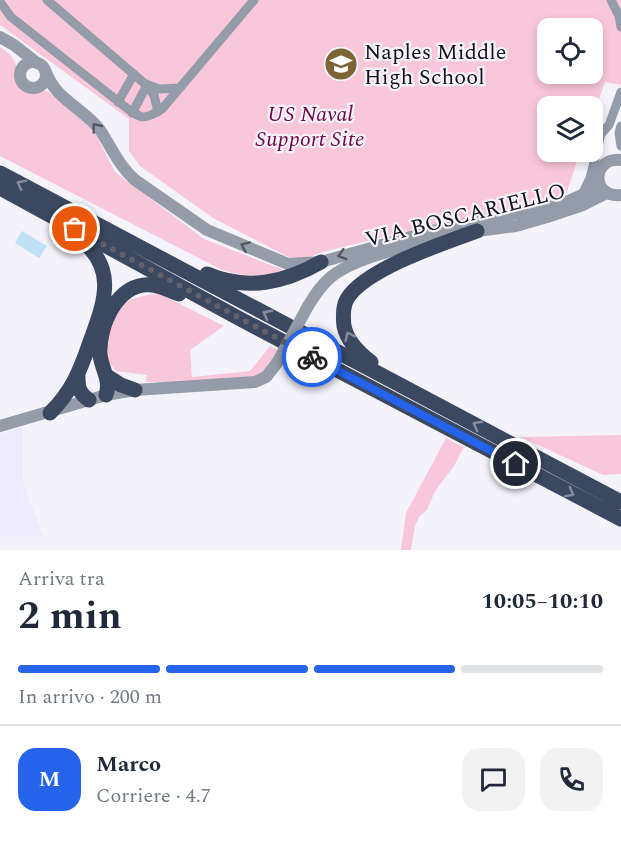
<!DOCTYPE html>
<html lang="it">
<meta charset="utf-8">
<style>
:root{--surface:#fff;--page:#f2f2f3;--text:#1f2937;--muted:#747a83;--line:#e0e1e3;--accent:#2563eb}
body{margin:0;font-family:Spectral,serif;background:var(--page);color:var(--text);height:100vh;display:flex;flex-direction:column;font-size:22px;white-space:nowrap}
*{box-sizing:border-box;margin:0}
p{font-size:20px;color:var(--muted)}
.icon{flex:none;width:33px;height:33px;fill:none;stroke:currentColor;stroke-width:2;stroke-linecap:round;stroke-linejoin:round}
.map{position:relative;height:550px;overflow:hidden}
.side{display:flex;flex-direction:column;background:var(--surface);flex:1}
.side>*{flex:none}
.controls{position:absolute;left:537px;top:18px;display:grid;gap:12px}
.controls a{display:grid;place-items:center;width:66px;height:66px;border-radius:12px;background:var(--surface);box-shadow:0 3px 9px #0003;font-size:30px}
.pin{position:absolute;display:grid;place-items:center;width:51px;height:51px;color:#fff;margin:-26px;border:3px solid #fff;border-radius:50%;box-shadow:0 2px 6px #0007}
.courier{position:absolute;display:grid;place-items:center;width:60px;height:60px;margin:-30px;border:4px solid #2563eb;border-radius:50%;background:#fff;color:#222;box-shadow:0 2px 8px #0007}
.head em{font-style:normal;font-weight:700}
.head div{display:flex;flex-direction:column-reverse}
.head{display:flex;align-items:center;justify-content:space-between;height:102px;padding:0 18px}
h1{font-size:39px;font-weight:700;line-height:45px}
.bar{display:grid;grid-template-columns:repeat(4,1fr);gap:9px 6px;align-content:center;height:72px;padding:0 18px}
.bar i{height:8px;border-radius:4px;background:var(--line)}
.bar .current{background:var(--accent)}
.bar p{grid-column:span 4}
.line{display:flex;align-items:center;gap:15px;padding:0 18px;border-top:2px solid var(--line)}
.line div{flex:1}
.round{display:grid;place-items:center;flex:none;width:63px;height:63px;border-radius:18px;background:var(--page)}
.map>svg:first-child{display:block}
.built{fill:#eeebfc}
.green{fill:#f9c7da;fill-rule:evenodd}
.water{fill:#bee1f5}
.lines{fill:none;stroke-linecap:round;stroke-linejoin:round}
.minor{stroke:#959ca9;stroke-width:9}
.tertiary{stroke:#959ca9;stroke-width:12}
.trunk{stroke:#3b4860;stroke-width:15}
.tertiary-bridge{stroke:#959ca9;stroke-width:12}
.oneway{stroke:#545663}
.oneway2{stroke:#858c9e}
.done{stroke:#62606a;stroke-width:6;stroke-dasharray:0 10.8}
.route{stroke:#2563eb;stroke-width:8}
.labels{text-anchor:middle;stroke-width:4.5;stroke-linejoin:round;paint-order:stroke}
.poi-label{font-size:22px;fill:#14111d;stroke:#f4f3fa;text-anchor:start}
.park-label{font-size:22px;font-style:italic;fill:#730545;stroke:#f4f3fa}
.street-label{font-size:22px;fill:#14111d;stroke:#f4f3fa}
</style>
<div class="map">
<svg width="621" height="550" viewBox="0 0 621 550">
<rect width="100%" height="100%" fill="#f4f3fa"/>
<path class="built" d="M23,427V481L43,536H0V434Z"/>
<path class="green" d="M0,0H621V85L605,82L593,116L592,106H548V152H580L565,198L442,223L322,252L298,262L213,218L140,166L129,151V119L0,25ZM548,28H592V74H548Z
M0,47C6,51 12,55 15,62C20,75 12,80 27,89V92L35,93L43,90L49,92L82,119L96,135L115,172L204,239L284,270C259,278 248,277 222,270L0,156Z
M158,293L224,326L190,350L192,377L250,371L270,346L278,350C272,360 268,370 258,376C245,384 167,382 146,382L147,375L116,371C110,364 104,356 105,346C106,331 118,307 130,300C139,296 149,295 158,293Z
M621,435V474L603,475L521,437Z
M446,438L464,447L454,466L435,491L427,510L419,517L415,526L411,550H401L406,513Z"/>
<path class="water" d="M22,231L47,246L39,258L15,243Z"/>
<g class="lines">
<path class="minor" d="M47,0L144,83L154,95L158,112
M611,0L619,16L621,27
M0,2L11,17L124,106C141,119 143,121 162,109L254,0
M146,84L159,89L180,88
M118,102L134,74
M132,113L147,85
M621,126L619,133L621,146
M582,195L590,178L601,134L609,125L621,92"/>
<path class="tertiary" d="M0,37L14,45L37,63
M20 75a13 13 0 1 1 26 0a13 13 0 1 1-26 0Z
M46,72C55,99 83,108 100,130C112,148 119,166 135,180L207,230L288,264L321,262L432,231L562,204L582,195L599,182
M621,160C590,157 592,199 621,195
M470,232L516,226L547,217L583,205L607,193
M308,306C315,295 321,285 331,277C355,257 411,245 441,239
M0,426L106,395L135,390L255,382L266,377L277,363"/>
<path class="trunk" d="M0,173L621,502
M0,188L242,320L621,519
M207,274C247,291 284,283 321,262
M371,362C359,353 347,341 344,326C343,317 343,306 347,299C365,269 444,243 477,231
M78,376C78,388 79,393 89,400
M107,376L121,385L135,390
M106,395C111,380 102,370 100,355C98,326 118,281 152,285C162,286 170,291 179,294
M50,413C72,391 80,371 90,342C105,301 119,266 75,235"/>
<path class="tertiary-bridge" d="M277,363L308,306"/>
</g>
<defs><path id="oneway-chevron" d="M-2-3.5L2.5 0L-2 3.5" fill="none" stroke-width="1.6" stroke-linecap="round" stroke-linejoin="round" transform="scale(1.5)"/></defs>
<g class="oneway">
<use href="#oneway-chevron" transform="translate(96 127) rotate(-129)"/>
<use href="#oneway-chevron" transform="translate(245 246) rotate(-156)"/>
<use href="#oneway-chevron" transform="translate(342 255) rotate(163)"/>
</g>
<g class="oneway2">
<use href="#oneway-chevron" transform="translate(21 184) rotate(-152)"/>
<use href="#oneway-chevron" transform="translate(267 314) rotate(-152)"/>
<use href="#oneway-chevron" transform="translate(349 336) rotate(-116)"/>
<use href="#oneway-chevron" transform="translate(477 425) rotate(-152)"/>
<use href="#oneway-chevron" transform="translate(570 493) rotate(28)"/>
</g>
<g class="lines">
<path class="done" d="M75,229L312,357"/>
<path class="route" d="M312,357L516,464"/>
</g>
<defs>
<symbol id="school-disc" viewBox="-11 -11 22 22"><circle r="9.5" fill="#7d6435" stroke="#f4f3fa"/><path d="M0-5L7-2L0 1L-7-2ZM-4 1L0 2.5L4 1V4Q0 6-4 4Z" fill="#fff"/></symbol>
</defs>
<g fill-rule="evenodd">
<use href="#school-disc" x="322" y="45" width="38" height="38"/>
</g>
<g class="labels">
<g class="poi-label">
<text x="364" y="59">Naples Middle<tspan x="364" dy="25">High School</tspan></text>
</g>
<g class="park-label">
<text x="310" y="121">US Naval<tspan x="310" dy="25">Support Site</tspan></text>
</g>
<g class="street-label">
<text transform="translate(465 214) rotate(-14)" y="8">VIA BOSCARIELLO</text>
</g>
</g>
</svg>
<div class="controls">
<a><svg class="icon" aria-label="locate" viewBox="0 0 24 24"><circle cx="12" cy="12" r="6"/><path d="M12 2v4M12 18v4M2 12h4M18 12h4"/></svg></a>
<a><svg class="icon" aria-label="layers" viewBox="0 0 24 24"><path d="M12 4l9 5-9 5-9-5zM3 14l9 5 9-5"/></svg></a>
</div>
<div class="pin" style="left:75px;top:229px;background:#ea580c"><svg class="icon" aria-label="bag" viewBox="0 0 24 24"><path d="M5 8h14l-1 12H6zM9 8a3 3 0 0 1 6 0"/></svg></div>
<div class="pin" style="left:516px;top:464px;background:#1f2937"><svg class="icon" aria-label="home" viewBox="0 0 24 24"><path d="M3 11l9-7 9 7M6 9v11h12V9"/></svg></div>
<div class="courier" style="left:312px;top:357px"><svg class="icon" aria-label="bike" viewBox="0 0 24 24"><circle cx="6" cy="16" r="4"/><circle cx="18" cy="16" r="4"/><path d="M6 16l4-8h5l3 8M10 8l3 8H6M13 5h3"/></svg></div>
</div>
<section class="side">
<div class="head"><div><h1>2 min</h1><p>Arriva tra</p></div><em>10:05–10:10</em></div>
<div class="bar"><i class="current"></i><i class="current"></i><i class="current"></i><i></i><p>In arrivo · 200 m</p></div>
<div class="line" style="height:108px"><b class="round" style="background:var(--accent);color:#fff">M</b><div><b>Marco</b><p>Corriere · 4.7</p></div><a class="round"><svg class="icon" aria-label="chat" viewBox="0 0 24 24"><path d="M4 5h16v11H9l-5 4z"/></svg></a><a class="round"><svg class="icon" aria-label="phone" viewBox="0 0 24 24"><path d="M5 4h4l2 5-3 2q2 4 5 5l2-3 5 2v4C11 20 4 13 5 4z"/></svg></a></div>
</section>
